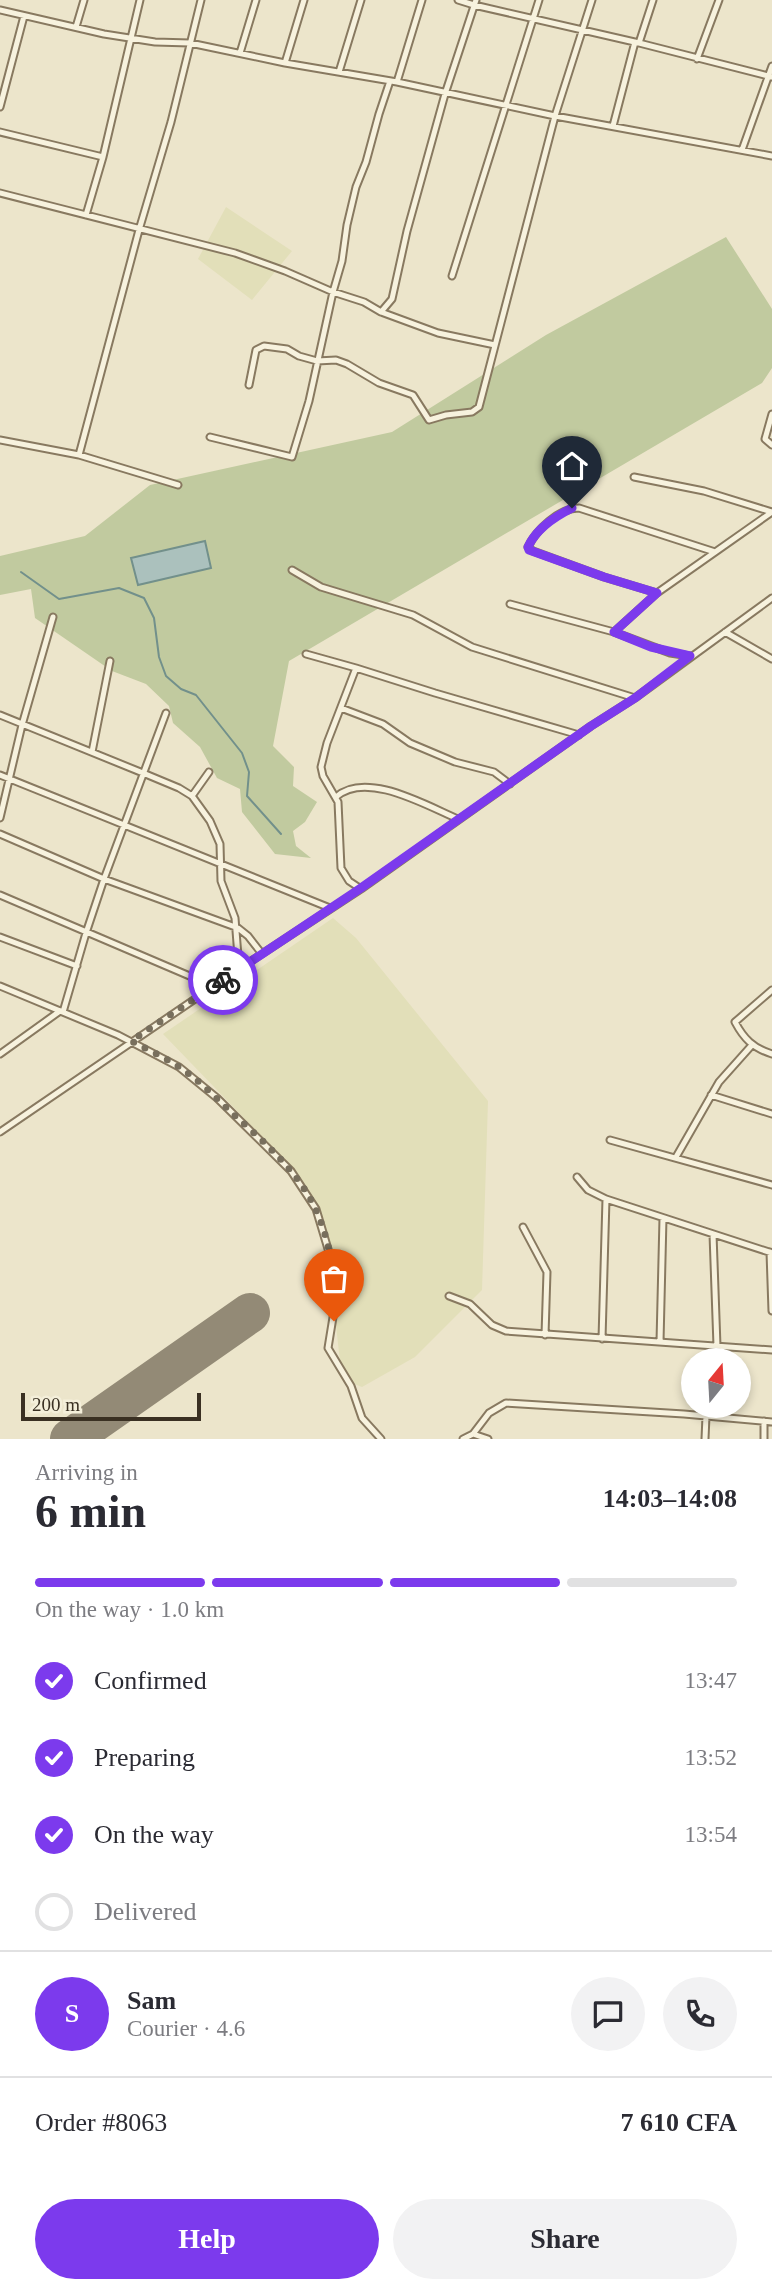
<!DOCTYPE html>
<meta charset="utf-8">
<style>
:root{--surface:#fff;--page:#f2f2f3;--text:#2b2b33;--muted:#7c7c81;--line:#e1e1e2;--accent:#7c3aed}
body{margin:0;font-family:Georgia,serif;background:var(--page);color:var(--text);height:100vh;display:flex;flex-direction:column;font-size:26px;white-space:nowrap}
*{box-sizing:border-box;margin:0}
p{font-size:23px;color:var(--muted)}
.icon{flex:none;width:38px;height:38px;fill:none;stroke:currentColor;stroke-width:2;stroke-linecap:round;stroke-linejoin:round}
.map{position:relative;height:1439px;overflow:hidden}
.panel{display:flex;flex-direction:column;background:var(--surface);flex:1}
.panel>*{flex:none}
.needle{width:46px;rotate:18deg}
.tools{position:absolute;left:681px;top:1348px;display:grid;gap:14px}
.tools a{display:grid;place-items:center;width:70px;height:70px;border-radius:50%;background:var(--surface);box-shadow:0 4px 10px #0003;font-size:35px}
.scale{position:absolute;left:21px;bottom:18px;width:180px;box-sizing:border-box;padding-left:7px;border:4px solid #3a3022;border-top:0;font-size:19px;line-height:24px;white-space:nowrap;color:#3a3022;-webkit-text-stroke:5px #f4efda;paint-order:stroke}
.pin{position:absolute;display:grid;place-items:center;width:60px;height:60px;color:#fff;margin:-72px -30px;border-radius:50% 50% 50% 0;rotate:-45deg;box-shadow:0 0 7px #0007}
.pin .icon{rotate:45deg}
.courier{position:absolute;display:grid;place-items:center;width:70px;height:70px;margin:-35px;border:5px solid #7c3aed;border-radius:50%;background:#fff;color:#222;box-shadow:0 2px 9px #0007}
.summary em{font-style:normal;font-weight:700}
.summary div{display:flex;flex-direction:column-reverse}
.summary{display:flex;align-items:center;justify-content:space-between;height:119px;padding:0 35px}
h1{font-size:46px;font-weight:700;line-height:52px}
.bar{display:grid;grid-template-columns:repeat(4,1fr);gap:10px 7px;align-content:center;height:84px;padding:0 35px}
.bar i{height:9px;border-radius:5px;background:var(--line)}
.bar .current{background:var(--accent)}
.bar p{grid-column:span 4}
.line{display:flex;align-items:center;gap:18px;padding:0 35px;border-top:2px solid var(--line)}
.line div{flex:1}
.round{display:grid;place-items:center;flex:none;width:74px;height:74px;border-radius:37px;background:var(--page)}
ol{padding:0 35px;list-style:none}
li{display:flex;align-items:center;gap:21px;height:77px}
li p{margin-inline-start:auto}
li .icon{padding:7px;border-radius:50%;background:var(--accent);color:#fff;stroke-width:4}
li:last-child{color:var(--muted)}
li i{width:38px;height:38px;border:4px solid var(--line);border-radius:50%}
.primary-button{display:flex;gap:14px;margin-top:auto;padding:14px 35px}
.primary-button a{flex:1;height:80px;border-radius:42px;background:var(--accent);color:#fff;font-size:28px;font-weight:700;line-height:80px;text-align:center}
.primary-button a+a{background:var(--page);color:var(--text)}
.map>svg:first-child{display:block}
.farmland{fill:#e2dfb9}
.green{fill:#c1ca9f}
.water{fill:#abc1bd;stroke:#72908b;stroke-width:2}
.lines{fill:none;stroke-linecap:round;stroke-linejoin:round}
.stream{stroke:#72908b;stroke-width:2}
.runway{stroke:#938a76;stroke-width:40}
.minor-casing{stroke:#887960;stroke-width:9}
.minor{stroke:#f7f2de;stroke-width:5}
.done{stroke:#786f5d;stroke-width:7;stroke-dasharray:0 12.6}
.route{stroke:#7c3aed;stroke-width:9}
</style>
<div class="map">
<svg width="772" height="1439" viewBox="0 0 772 1439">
<rect width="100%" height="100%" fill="#ece5cb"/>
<path class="farmland" d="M226,207L292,251L252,300L198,259Z
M333,918L356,938L488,1101L482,1290L415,1357L362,1387L342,1379L324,1219L243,1117L163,1034Z"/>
<path class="green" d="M726,237L772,309V368L762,383L289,661L273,746L294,767L293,786L317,802L305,822L293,831L296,846L311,858L275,854L242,812L240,789L217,778L200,747L173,723L169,706L146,684L112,671L35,618L31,589L0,595V556L85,536L150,485L392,432L546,335Z"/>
<path class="water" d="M205,541L211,568L138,585L131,558Z"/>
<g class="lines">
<path class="stream" d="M21,572L59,599L119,588L144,598L154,618L159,657L166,676L181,689L196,695L242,753L249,772L247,796L281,834"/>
<path class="runway" d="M70,1439L250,1313"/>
<defs>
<path id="minor" d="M458,0L474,5L639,43L772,77
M0,10L104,34L155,42L190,43L285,63L397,82L555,116L772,156
M76,27L84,0
M639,43L653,0
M240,53L256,0
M697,59L719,0
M285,63L304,0
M339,72L361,0
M397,82L422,0
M0,107L24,16
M613,126L635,42
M0,132L103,157
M742,150L772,66
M0,193L235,253L285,271L333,292L364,302L381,312L438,333L495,345
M86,215L103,157L140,0
M452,276L539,0
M381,312L392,299L407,231L445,94L476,0
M249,385L256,350L264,346L287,349L299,356L317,361L336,360L347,364L379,383L413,395L429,420L446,415L472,412L479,407L555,116L592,0
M772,414L765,439L772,445
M210,437L292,457L309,401L333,292L342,261L347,225L356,187L366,162L379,114L390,81
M0,440L79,455L139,230L171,122L201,0
M79,455L178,485
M634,477L704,491L772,512
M292,570L321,587L413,615L472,647L635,698
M657,593L604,577L533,551L528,547C536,530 559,508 579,508L715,552
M510,604L614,632L670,653L690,656
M614,632L657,593L772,512
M725,632L772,659
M306,654L356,668
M341,708L383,724L410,743L455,762L494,772L510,784
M0,715L143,773L179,788L192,796L210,821L220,844L221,881L235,918L239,969
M92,752L110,661
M0,775L330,908
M192,796L209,772
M336,797C366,770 427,806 458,819
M0,818L22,725L53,617
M0,834L104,879L238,928L248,936L262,954
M361,889L349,881L341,868L338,802L323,776L321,767L327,743L356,668L435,693L579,735
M0,895L213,986
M0,937L77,966
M0,986L118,1035L179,1067L217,1098L291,1171L316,1209L331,1259L335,1305L328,1348L351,1386L362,1418L381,1439
M772,990L735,1022C744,1039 753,1048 772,1054
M63,1012L86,933L104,879L166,713
M0,1054L60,1011
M711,1095L772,1114
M0,1132L239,969L361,889L591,726L635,698L772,598
M610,1140L772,1185
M676,1157L719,1082L752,1045
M577,1177L588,1190L606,1199L772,1253
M523,1227L547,1272L545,1335
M713,1234L717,1346
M770,1252L772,1311
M449,1296L470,1304L492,1325L506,1331L772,1350
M602,1339L606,1199
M660,1342L663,1218
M473,1434L488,1439
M463,1439L473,1434L489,1413L506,1403L684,1414L772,1422
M705,1439L706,1416
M764,1439V1421"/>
</defs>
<use href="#minor" class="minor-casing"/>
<use href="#minor" class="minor"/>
</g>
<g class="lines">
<path class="done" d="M223,980L131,1041C147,1049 164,1057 179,1067C198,1079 215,1097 232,1113C263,1141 298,1171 316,1210C331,1244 337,1284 334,1321"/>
<path class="route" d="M223,980L361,888L591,726L635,698L690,656L651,647L614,632L657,593L604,577L529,550L528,547C536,529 554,517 572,508"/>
</g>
</svg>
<div class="tools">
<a><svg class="needle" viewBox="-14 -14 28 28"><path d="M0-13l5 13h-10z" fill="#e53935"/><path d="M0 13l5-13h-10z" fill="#7c7c81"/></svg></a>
</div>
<div class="scale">200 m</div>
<div class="pin" style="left:334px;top:1321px;background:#ea580c"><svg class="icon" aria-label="bag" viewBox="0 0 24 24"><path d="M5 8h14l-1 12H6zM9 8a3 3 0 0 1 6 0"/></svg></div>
<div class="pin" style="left:572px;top:508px;background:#1f2937"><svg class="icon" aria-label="home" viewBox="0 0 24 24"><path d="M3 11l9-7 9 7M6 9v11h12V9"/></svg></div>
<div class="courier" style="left:223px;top:980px"><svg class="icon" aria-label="bike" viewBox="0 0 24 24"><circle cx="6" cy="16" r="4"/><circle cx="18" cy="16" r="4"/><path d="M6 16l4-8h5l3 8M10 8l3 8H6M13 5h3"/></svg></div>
</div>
<section class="panel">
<div class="summary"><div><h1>6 min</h1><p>Arriving in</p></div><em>14:03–14:08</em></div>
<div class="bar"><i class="current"></i><i class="current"></i><i class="current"></i><i></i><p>On the way · 1.0 km</p></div>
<ol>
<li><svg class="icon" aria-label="check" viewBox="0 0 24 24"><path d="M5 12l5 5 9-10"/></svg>Confirmed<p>13:47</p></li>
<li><svg class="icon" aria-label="check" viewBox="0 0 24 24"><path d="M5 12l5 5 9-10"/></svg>Preparing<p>13:52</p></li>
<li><svg class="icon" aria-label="check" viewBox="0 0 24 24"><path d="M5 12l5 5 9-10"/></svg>On the way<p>13:54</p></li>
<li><i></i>Delivered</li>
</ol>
<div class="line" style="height:126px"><b class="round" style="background:var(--accent);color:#fff">S</b><div><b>Sam</b><p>Courier · 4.6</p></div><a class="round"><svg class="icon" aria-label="chat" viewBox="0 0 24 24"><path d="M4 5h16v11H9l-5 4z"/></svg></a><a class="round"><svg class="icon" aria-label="phone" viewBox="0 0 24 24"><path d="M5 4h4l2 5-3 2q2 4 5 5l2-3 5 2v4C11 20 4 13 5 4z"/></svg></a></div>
<div class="line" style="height:91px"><div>Order #8063</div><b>7 610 CFA</b></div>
<div class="primary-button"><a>Help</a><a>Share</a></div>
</section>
